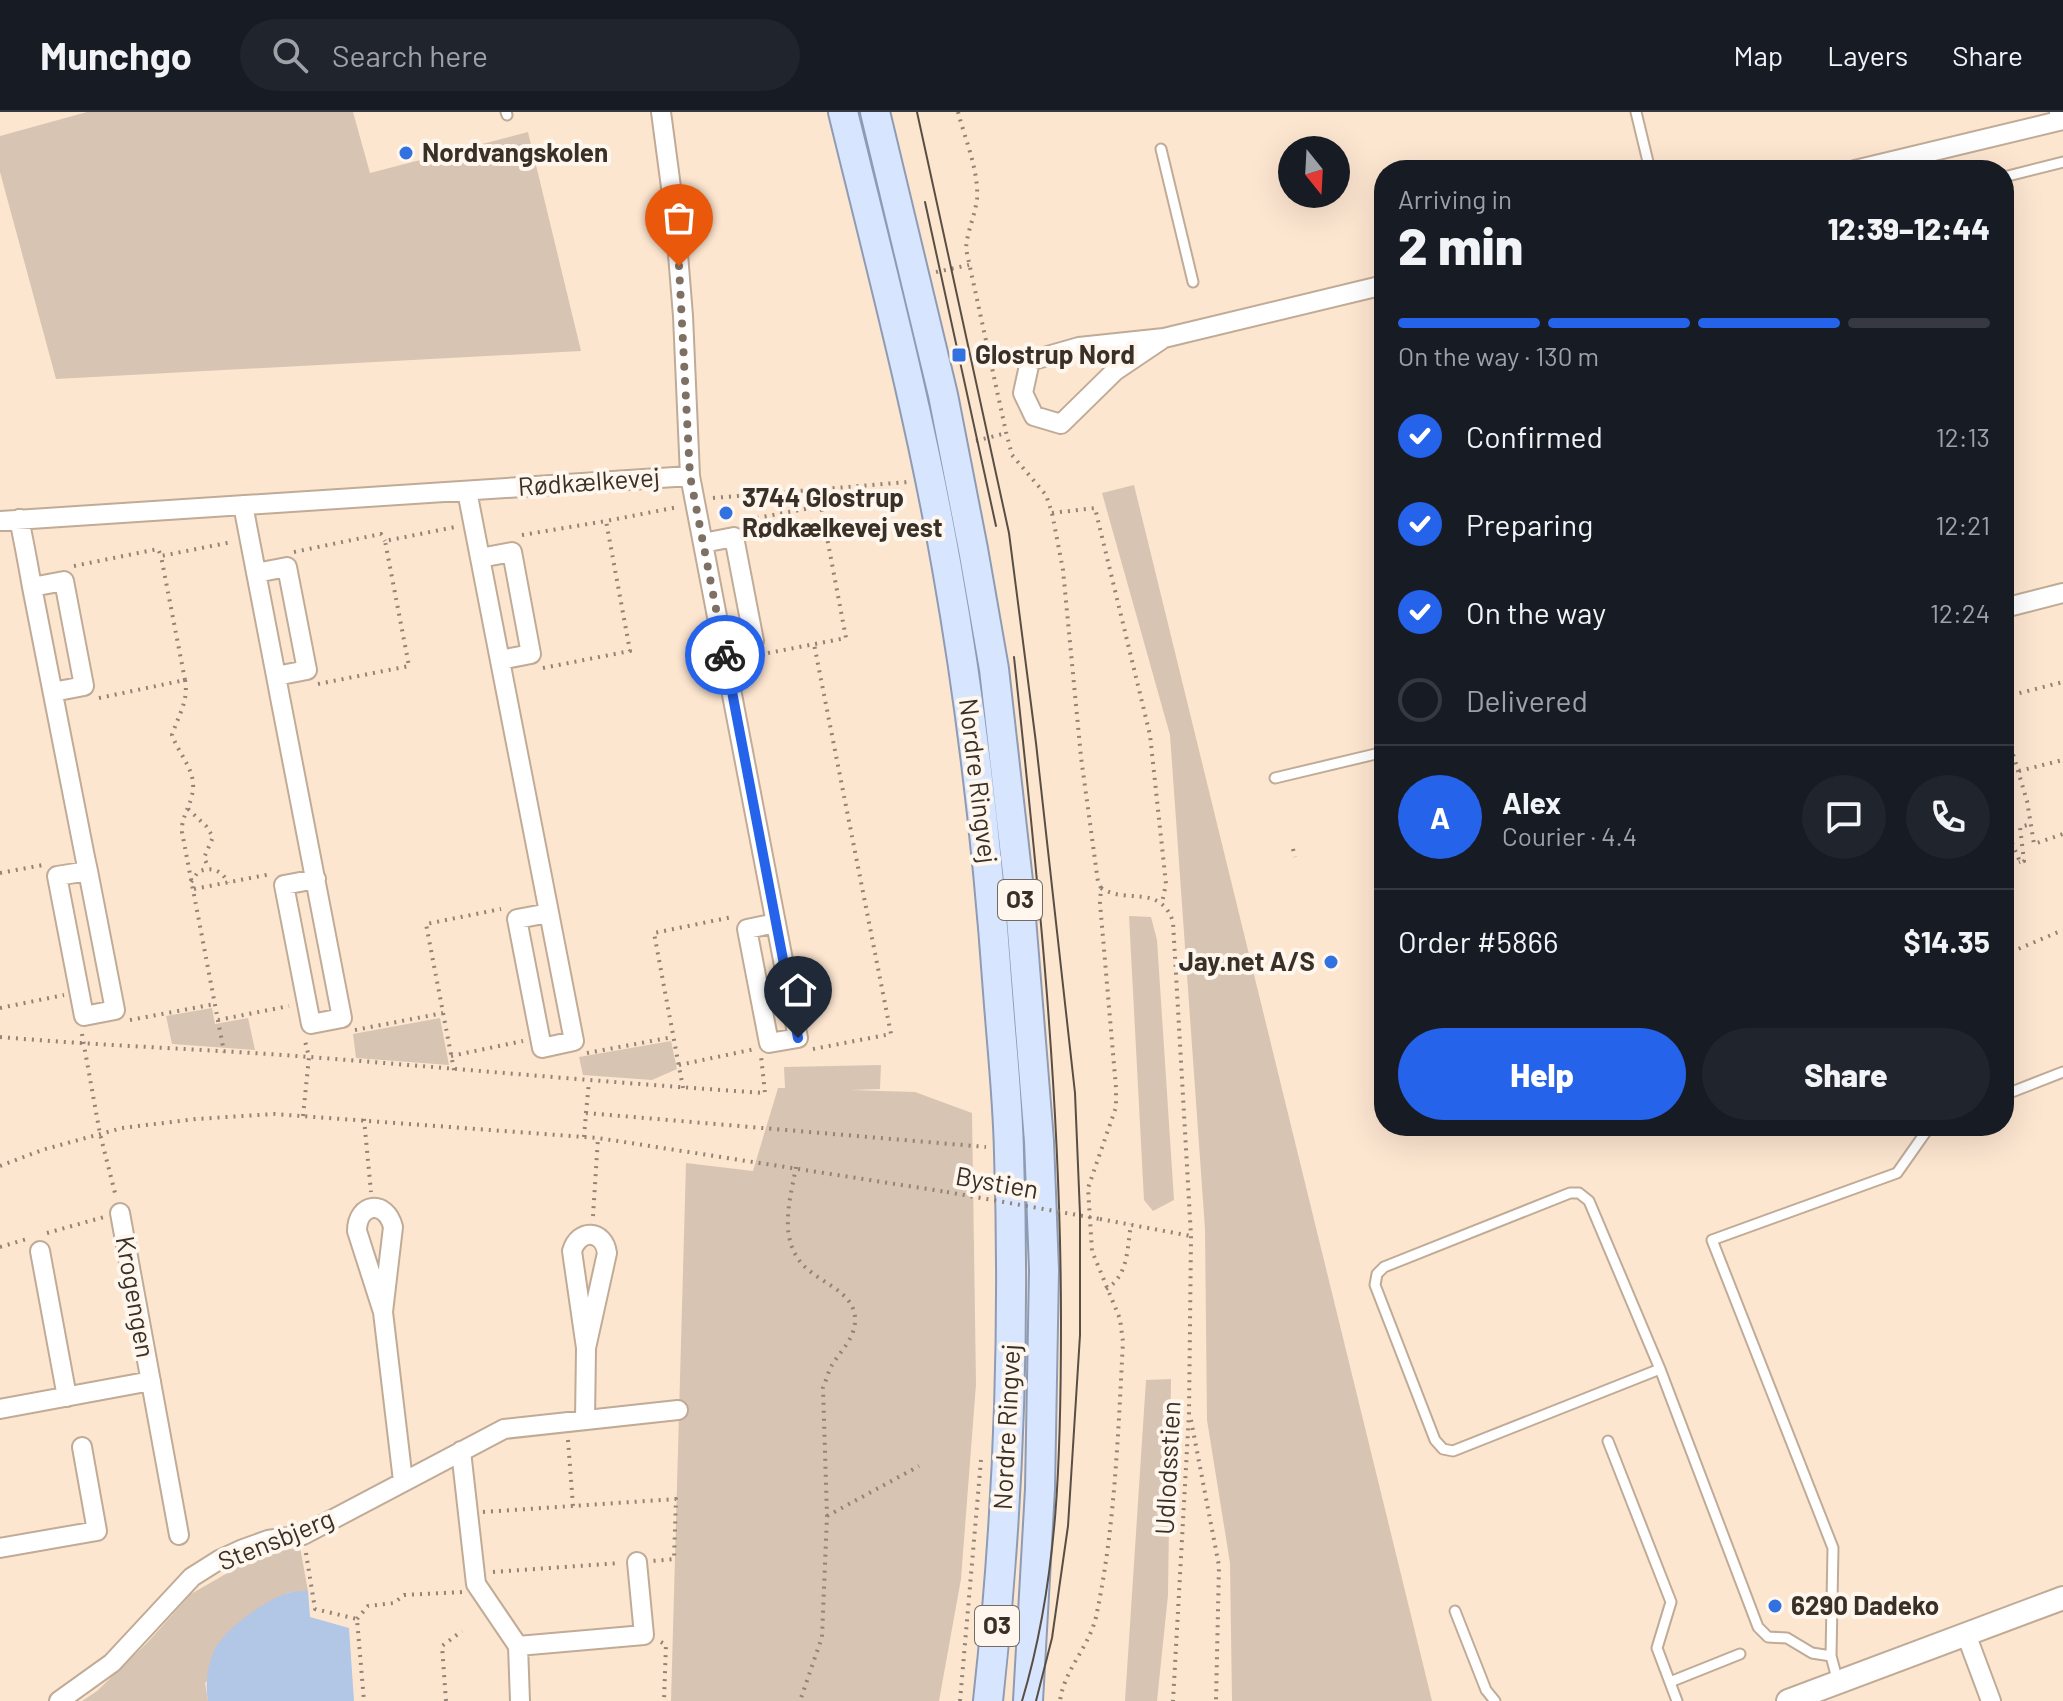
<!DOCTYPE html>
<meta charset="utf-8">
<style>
:root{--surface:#171b24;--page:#20242c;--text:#f1f3f6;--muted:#9ea1a6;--line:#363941;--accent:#2563eb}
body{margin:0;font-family:Barlow,sans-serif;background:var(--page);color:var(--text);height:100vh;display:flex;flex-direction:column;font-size:30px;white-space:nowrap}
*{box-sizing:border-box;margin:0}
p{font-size:26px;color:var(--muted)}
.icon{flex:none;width:44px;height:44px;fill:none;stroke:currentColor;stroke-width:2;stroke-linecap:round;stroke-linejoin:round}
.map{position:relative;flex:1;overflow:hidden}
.panel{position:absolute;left:1374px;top:48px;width:640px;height:976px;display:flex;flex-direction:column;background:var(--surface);border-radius:32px;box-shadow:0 8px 32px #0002}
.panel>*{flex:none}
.needle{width:52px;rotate:162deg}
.tools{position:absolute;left:1278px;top:24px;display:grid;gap:16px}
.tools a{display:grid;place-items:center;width:72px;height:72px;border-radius:50%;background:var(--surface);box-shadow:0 8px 32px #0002;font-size:40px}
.pin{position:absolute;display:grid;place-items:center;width:68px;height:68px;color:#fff;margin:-82px -34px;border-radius:50% 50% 50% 0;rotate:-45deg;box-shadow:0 0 8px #0007}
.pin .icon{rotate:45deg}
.courier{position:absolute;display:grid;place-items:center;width:80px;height:80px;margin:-40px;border:6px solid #2563eb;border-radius:50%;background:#fff;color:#222;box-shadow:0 2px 10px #0007}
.head em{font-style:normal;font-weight:800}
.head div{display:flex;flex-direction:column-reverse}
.head{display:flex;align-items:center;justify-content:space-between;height:136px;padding:0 24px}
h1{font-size:52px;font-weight:800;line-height:60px}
.bar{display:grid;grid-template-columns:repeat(4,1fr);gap:12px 8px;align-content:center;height:96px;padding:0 24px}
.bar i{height:10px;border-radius:6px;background:var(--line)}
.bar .active{background:var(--accent)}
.bar p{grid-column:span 4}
.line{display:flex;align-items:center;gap:20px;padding:0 24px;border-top:2px solid var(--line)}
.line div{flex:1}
.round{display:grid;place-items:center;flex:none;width:84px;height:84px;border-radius:42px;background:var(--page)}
ol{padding:0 24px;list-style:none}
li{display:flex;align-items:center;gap:24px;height:88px}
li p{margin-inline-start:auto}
li .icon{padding:8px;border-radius:50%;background:var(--accent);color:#fff;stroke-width:4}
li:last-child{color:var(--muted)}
li i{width:44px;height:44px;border:4px solid var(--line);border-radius:50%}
.primary-button{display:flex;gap:16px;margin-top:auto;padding:16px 24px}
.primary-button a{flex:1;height:92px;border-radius:48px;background:var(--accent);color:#fff;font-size:32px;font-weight:800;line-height:92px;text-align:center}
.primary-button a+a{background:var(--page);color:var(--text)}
header{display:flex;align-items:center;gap:48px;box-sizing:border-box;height:112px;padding:0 40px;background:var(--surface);border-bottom:2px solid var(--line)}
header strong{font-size:38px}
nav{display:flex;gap:44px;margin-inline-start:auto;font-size:28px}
.search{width:560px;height:72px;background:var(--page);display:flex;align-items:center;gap:20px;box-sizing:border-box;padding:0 28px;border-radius:44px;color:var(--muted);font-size:30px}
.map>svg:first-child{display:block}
.green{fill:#d8c4b2}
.water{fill:#b2c6e6}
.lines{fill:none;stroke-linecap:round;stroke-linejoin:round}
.service-casing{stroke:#c0ab97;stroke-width:13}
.minor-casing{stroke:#c0ab97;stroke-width:22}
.tertiary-casing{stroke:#c0ab97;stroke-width:26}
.primary-casing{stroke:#8e9bb3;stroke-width:32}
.path{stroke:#928374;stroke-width:4;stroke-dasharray:2 6;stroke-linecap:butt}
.service{stroke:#fff;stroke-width:9}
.minor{stroke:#fff;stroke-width:18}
.tertiary{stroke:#fff;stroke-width:22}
.primary{stroke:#d7e6fe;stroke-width:28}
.tram{stroke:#594e44;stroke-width:2}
.path-bridge{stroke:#928374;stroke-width:4;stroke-dasharray:2 6;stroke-linecap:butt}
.done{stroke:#7e7063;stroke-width:8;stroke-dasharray:0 14.4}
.route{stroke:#2563eb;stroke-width:10}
.poi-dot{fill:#3272e0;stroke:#fff6ed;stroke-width:3}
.labels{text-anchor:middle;stroke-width:8;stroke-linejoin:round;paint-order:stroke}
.shield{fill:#fff6ed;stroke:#746b63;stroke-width:2}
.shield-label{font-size:24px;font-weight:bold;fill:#393028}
.poi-label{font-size:26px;font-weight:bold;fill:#393028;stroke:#fff6ed;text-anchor:start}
.street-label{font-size:26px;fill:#393028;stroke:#fff6ed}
</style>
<header>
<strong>Munchgo</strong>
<div class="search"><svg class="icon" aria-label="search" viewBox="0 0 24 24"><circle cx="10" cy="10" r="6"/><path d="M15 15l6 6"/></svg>Search here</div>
<nav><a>Map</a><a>Layers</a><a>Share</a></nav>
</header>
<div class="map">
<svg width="2063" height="1589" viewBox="0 0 2063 1589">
<rect width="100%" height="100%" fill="#fde6d0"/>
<path class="green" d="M87,0H353L370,61L528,20L581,239L56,267L0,60V24Z
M1134,373L1432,1589H1232L1230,1451L1207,1308L1205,1117L1170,623L1102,381Z
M1129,804L1151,805L1157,828L1174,1088L1153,1099L1144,1088Z
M212,896L215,912L248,906L255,938L172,932L166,904Z
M440,906L449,953L356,946L353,922Z
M671,929L677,957L652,968L583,963L579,945Z
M881,953L880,977L850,978L915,980L972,1001L976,1272L961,1467L939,1589H671L686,1051L753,1059L778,976H785L784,955Z
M1171,1267L1168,1483L1157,1589H1125L1146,1268Z
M300,1435L308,1479L287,1481L205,1571L208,1589H82L97,1579L147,1531L191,1482L257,1444Z"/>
<path class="water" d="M308,1479L310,1505L349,1516L354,1589H208C205,1572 207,1555 214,1539C223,1518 267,1487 288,1481C294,1479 301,1479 308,1479Z"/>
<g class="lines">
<defs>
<path id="service" d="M506,0L507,3
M1636,0L1650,58
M1161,37L1193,170
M2004,65L2063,50
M1275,666L1384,640
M2004,983L2063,960
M1660,1257L1453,1339L1443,1337L1435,1328L1375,1173L1377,1162L1384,1155L1570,1081H1579L1589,1089L1660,1257L1758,1515L1768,1525L1787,1526L1812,1541L1831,1544
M1608,1329L1671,1490L1657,1536L1677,1589
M1455,1499L1486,1578L1495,1589
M1670,1570L1740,1542
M1838,1570L1831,1544L1833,1436L1712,1128L1897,1061L1930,1014"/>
<path id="minor" d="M661,0L675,105L683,204L690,364L798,926L769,931L747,817L776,811
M1855,58L2063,8
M1164,226L1115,259L1061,312L1034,304L1023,281L1030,249L1079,235L1164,226L1384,173
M467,379C503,562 538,746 574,929L542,936L517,807L549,801
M243,393L276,564L279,580L342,906L311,912L284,773L316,767
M19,407C24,430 28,452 32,475L85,745L88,759L115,898L84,904L57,764L88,759
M0,409L690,364
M703,431L734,425L754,529L723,535
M480,446L512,440L531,542L500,548
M256,461L287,455L307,558L276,564
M32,475L64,469L84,574L53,580
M2004,496L2063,481
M120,1101L179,1423
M40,1139L67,1285
M383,1200L357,1119C357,1091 386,1087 393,1115L383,1200L403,1369
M0,1297L151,1269
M585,1308L586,1236L607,1141C604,1118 579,1116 572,1139L586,1236
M461,1339L476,1472L518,1534L520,1589
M0,1436L97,1419L82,1335
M1966,1522L1991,1589
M518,1534L644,1523L637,1450
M59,1589L112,1551L192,1465L219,1448L243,1437L268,1428L303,1423L504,1317L678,1298"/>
<path id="tertiary" d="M2061,0L2063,6
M1788,1589L2063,1486"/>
<path id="primary" d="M843,0C880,151 920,302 947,456C972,597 988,738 998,880C1002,934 1008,988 1009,1041C1015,1224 1008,1408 988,1589
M875,0L943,283L973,437L994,557L1018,769L1039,1029L1044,1158L1040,1377L1028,1589"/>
</defs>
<use href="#service" class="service-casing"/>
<use href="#minor" class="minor-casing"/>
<use href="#tertiary" class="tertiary-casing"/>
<use href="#primary" class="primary-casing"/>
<path class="path" d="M958,0C965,27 979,59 977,87C975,104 967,119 966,137L1006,320L1012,343L1046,383L1052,401L1063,458L1081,645L1098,770L1101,776L1100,791L1116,976V995L1088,1076L1092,1139L1120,1207L1123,1230C1118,1322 1115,1416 1096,1505C1089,1535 1064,1558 1060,1589
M936,160L969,153
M976,329L1006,321
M713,386L908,370
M1052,401L1095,396L1150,623L1166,772L1162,791
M741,409L821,394
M522,423L606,409
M294,440L381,422L385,429
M74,454L158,437L161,444
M768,541L846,526L818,378
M543,556L630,539L606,409L678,395
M185,568C189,589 178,604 172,623C179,643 198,660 192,683C189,697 181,706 182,720L224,940
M318,572L409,554L385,429L455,415
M2004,585L2063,570
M99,586L185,568L161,444L232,430
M2004,612L2027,689L2034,732L2063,722
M2019,659L2063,648
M188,697L206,714L213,725L204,746L209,756
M2004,720L2007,719L2020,750L2024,749L2020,715L2031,712
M1293,737L1295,745
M2004,756L2020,750
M0,761L43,753
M191,770L198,760C211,754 222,758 228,771
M1101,776C1127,793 1160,771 1173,810L1191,1124L1189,1301L1173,1589
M194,777L271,762
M2004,843L2063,818
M0,896L64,883
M130,908L215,892
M218,908L289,894
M355,918L443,901
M82,922L100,1022L116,1085
M0,925C103,934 207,937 310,945C462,957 613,971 765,981L761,944
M813,937L891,922L814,532
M587,941L673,925
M451,944L523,929
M679,953L755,937
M454,958L426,812L501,797
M683,976L654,821L732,805
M586,1001L589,970
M303,1004L309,945L305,929
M364,1007L371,1080
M584,1025L586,1001L986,1035
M0,1054L42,1038L122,1016L196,1007L274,1002L598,1026L947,1080
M796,1055C791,1083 780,1119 797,1145C812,1171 857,1176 855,1210C854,1227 840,1240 832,1253C828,1260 826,1269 823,1276L827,1404L822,1525L800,1589
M593,1104L598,1026
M1100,1107L1191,1124
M47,1121L104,1105
M0,1135L27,1127
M1106,1177C1129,1163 1127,1136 1131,1112
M1191,1308L1219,1454L1216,1589
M568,1328L573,1394
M483,1400L676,1387L674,1447L652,1449
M827,1404L919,1354
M306,1441L315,1497L357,1507L364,1589
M493,1460L620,1451
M357,1507L368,1494L394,1491L404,1483L463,1480
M661,1530L666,1533L664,1589
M446,1589L442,1534L462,1519
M960,1589L981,1348"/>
<use href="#service" class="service"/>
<use href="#minor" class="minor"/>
<use href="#tertiary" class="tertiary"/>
<use href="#primary" class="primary"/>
<path class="tram" d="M917,0L1009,421L1036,631L1075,981L1080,1102V1223L1068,1414L1052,1526L1036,1589
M925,90L996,414
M1014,545C1038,767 1061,987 1061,1210C1061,1337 1059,1466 1022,1589"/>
<path class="path-bridge" d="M947,1080L1100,1107"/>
</g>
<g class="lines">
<path class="done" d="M679,154L690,364L725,543"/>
<path class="route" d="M725,543L798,926"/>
</g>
<g class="poi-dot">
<circle cx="406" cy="41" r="8"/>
<rect x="951" y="235" width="16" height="16" rx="4"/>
<circle cx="726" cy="401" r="8"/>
<circle cx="1331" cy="850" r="8"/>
<circle cx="1775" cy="1494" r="8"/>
</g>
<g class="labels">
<g class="shield">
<rect x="998" y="768" width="44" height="40" rx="6"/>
<rect x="975" y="1494" width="44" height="40" rx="6"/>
</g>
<g class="shield-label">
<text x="1020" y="796">O3</text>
<text x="997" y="1522">O3</text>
</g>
<g class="poi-label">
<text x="422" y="50">Nordvangskolen</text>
<text x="975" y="252">Glostrup Nord</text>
<text x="742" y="395">3744 Glostrup<tspan x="742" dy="30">Rødkælkevej vest</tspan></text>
<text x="1315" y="859" text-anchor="end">Jay.net A/S</text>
<text x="1791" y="1503">6290 Dadeko</text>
</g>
<g class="street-label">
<text transform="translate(589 370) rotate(-4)" y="9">Rødkælkevej</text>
<text transform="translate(978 669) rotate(83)" y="9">Nordre Ringvej</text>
<text transform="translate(997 1071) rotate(10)" y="9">Bystien</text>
<text transform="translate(135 1185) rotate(80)" y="9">Krogengen</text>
<text transform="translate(1007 1315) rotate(-87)" y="9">Nordre Ringvej</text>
<text transform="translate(1168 1356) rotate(-87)" y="9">Udlodsstien</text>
<text transform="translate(276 1428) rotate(-22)" y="9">Stensbjerg</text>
</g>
</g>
</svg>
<div class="tools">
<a><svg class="needle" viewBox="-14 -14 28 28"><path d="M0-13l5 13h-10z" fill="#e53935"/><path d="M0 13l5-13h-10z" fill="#9ea1a6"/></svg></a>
</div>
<div class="pin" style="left:679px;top:154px;background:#ea580c"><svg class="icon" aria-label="bag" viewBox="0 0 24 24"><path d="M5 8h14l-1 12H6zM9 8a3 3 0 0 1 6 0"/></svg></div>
<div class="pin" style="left:798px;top:926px;background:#1f2937"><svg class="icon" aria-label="home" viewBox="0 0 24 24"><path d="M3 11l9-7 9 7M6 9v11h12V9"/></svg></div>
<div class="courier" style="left:725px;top:543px"><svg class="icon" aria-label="bike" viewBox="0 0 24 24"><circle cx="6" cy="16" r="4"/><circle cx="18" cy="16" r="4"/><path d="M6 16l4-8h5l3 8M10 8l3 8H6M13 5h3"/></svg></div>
<section class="panel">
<div class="head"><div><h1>2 min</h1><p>Arriving in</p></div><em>12:39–12:44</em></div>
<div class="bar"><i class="active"></i><i class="active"></i><i class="active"></i><i></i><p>On the way · 130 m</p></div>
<ol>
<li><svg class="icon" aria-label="check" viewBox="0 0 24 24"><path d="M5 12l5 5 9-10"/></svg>Confirmed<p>12:13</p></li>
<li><svg class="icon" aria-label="check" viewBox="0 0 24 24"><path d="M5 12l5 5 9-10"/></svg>Preparing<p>12:21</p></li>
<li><svg class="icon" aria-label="check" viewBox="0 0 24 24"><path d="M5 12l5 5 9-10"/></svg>On the way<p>12:24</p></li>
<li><i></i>Delivered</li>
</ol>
<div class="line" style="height:144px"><b class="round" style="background:var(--accent);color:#fff">A</b><div><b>Alex</b><p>Courier · 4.4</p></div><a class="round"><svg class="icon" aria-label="chat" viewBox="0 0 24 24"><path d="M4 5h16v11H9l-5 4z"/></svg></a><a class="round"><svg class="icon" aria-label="phone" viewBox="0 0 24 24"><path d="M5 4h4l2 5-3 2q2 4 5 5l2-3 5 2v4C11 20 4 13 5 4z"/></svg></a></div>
<div class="line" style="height:104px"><div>Order #5866</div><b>$14.35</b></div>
<div class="primary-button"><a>Help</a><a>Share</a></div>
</section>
</div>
